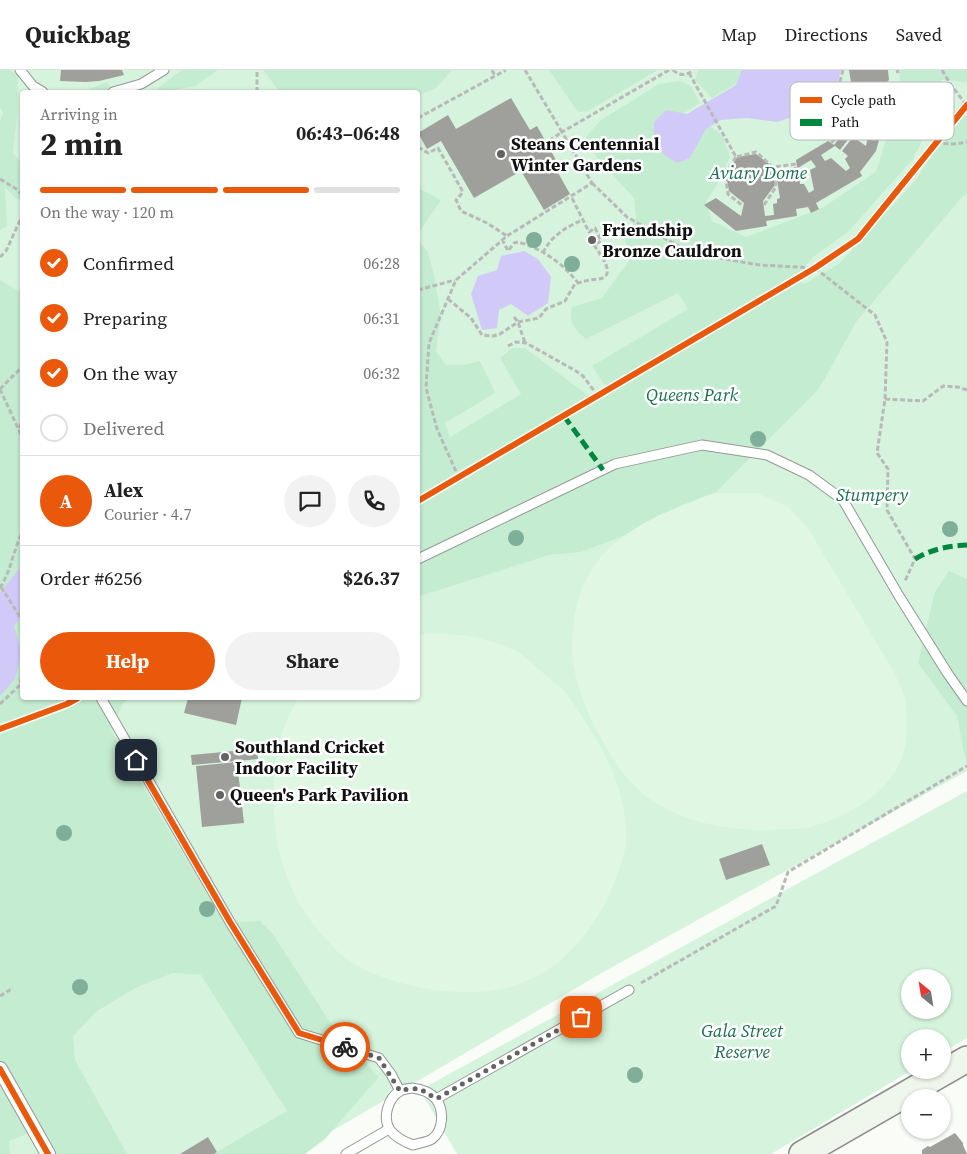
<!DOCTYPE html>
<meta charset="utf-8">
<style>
:root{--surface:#fff;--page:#f2f2f2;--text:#222;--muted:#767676;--line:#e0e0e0;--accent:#ea580c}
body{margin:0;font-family:"Source Serif 4",serif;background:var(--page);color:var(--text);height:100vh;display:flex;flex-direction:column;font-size:19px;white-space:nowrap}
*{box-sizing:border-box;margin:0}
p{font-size:16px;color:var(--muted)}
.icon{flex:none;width:28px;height:28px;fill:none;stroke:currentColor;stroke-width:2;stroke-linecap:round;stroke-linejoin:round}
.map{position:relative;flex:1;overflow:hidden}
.details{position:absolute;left:20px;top:20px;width:400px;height:610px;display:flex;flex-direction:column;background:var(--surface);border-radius:5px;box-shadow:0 1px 4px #0004}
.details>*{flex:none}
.needle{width:32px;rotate:330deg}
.buttons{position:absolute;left:901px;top:899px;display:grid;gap:10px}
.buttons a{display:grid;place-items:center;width:50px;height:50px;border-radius:50%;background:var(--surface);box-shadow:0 1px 4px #0004;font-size:25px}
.pin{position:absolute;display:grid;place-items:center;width:42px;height:42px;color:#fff;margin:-21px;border-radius:10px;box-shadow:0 2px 8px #0006}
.courier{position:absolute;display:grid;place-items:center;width:50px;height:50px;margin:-25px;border:4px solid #ea580c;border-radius:50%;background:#fff;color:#222;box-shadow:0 1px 6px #0007}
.summary em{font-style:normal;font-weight:700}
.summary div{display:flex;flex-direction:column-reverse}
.summary{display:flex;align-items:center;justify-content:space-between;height:85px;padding:0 20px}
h1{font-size:32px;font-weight:700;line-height:38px}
.bar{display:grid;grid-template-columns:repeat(4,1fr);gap:8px 5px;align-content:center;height:60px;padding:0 20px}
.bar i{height:6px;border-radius:4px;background:var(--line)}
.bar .active{background:var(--accent)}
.bar p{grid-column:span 4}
.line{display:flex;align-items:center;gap:12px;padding:0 20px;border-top:1px solid var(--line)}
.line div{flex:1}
.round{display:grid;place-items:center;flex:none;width:52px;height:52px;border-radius:26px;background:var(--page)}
ol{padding:0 20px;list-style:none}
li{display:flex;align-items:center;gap:15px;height:55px}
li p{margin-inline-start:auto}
li .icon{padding:5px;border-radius:50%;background:var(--accent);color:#fff;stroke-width:4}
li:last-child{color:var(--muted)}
li i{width:28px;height:28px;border:2px solid var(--line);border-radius:50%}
.button{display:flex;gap:10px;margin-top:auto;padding:10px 20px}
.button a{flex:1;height:58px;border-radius:30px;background:var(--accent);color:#fff;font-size:20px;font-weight:700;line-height:58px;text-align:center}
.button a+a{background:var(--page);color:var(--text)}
header{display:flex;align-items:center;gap:30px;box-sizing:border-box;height:70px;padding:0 25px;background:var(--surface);border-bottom:1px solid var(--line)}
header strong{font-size:24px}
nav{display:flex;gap:28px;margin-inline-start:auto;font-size:18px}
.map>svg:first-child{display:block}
.green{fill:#d6f4dd;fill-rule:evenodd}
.forest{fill:#c4ecd0}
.pitch{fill:#e0f8e3}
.water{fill:#d1caf9}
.building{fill:#9fa09c}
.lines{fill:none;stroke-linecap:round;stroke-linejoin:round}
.service-casing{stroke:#959795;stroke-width:11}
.pedestrian-casing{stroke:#959795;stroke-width:16}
.secondary-casing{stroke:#8c8d8b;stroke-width:28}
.path{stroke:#b8b9b8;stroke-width:3;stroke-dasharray:5 2.5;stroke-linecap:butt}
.service{stroke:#fefffe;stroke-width:9}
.pedestrian{stroke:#fefffe;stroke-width:14}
.secondary{stroke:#eff6eb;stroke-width:25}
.quiet{stroke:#00873e;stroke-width:5;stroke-dasharray:10 5;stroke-linecap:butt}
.cycleway-casing{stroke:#fff;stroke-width:9}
.cycleway{stroke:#e8590c;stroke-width:6}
.tree{fill:#7fae99}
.done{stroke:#626362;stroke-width:5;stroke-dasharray:0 9}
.route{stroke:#ea580c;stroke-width:6}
.poi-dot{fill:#626362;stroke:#fff;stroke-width:2}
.labels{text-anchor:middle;stroke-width:5;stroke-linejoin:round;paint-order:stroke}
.poi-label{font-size:18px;font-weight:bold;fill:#111;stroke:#fff;text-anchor:start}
.park-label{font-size:18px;font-style:italic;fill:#1b6f4c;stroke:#fff}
.key{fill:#fff;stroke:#b8b8b8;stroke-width:1}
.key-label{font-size:14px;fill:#111}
</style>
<header>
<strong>Quickbag</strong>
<nav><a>Map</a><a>Directions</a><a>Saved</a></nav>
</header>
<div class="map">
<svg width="967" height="1084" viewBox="0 0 967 1084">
<rect width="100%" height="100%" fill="#f9fcf7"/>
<path class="green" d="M0,0H967V701L607,900L293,1084H0ZM22,22H418V628H22Z
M967,721V968L943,982L942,968H910V1000H912L771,1084H457L420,1020ZM910,908H942V940H910Z"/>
<path class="forest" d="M0,0H9L18,5L17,46L13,83L22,94V130L16,129L5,117L7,156L0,160V51L3,43L0,38Z
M182,0H218L195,16L161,22L158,18Z
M263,0H452L436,18L418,26V22H280Z
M549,0H658L588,41L578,42Z
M698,0H765L752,4L712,28L695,10Z
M899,0H967V12L942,10L930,54L913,89L848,162L813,187L796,207L804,214L840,193L915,111L952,55L967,42V124L962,127L856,252L819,319L702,436L581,482L549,485L420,526L418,529V170L428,182L434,205L441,245L436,281L446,295H463L480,291L495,323L445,353L450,367L521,324L500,288L512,278H525L590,327L606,317L592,296L688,239L678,223L586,269C575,260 568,252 572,237L602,228L631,188L624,168L636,148L634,128L600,91L583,70L601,50L659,14L680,11L691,16L700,33L675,49L706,53L723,66L730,87L716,117L706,131L712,151L746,167L822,138L876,102L885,73L902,30Z
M107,12L115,22H82Z
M418,118L441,130L418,164Z
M0,210L22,223V628H131L123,633L111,660L173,767L224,853L260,851L272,863L343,972L368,995L376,1004L378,1008L325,1069L305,1084H213L287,1041L201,905L173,903L137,917L97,941L73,966L75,990L127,1084H40L34,1061L9,1071L10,1084H0Z
M949,501L967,509V697L957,646L918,593L935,522Z"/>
<path class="pitch" d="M714,423H757L788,437L807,457L895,604C898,612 903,621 905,629C907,645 908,672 902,687C889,724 845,748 809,757C802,759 793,759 786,759C743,762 696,757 658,734C630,718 614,692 599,664C584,636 571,603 572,571C573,553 576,535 582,518C584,512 588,507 591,501C618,458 669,440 714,423Z
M423,564C435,564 447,564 458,565C478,567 501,573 519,583C528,589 537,598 545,605C551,610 558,615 564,621C576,635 584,651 594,666C612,695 625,728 626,763C627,779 621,795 615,810C597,857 563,901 513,916C487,924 457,923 430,919C400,914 369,905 344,887C339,883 334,878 330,873C302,845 284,810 277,770C270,724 272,667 299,628H418V565Z"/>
<path class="water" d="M742,0H841L835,22L819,23L795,46L777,52L747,48L721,50L706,59L690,88L677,93L664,85L654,69V52L666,40L687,44L736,15Z
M524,181L538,189L551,207L548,233L528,246L511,234L499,240L497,258L482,260L471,224L478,206L497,200L501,186Z
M22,495V547L14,556L22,583L15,609L0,626V523Z"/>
<path class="building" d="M61,0H122L124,5L99,11L86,12L60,11Z
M849,0H888L889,10L879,20L880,25L886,24L888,38L876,81L860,102L862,106L816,133L819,139L811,143L808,137L796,139L797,146L766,151L767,156L736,161L704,135L716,128L741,146L744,133L729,121L726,104L737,87L756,84L772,96L775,115L763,131L765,146L774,145L773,134L777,133V129L780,128L777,110L799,107L800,114H804L809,123L814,120L810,100L816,97L811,90L798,98V105L777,108L776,100L797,97L796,90L828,71L834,75L847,58L853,63L840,80L835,76L821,85L825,91L831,88L846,101L850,98L845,89L848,86L842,81L853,67L866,76L871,50L854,52L842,41L841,24L851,12Z
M511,28L530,60L537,56L556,90L552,92L570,124L544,140L521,101L474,128L441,71L427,79L418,63L448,45L456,59Z
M188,628H242L236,655L184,643Z
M257,679L258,689L192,695L191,685Z
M237,692L244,753L202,757L196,696Z
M762,774L770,795L726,810L719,789Z
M955,1063L963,1073V1075L967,1084H922V1080L928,1076L930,1077Z
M208,1067L217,1082L214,1084H180Z"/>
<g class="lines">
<defs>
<path id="service" d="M20,0L33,16L43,22
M113,22L141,14L164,0
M418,489L615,394L702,375L767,385L809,405L843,430L899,526L948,604L967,631
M101,628L230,852L299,963L379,988L391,1004L400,1021
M412,1018C421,1019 430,1022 436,1029C444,1040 444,1060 432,1069C428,1072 419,1073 413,1075C405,1072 396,1068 390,1060C382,1048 388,1028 400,1021C403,1019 408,1019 412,1018Z
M436,1029L629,920
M346,1084L389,1059"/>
<path id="pedestrian" d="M0,999L48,1084"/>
<path id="secondary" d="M802,1084L967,989"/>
</defs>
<use href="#service" class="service-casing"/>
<use href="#pedestrian" class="pedestrian-casing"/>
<use href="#secondary" class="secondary-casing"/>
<path class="path" d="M492,0L495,6
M525,0L562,62L546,73
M673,0C679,6 687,6 693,0
M897,0L898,3
M942,0L951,15L967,36
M689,3L736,87L756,82L773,97L796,94
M257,22V0
M418,48L506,0
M831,73L851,54L838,40L839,15L843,0
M936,73L955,74L967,72
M418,77L428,83L438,78L463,122L456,130L461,141L487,153L507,166
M736,87L725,104L728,124L743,136
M0,109L18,120L22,125
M592,113L627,147L691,183L759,195L815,198L875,245L887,272L885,329L877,383L888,399L887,440L915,489L905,511
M764,135L776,117L773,97
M502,169L508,181L514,173L518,172C541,178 564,194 578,213
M543,183C550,167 567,156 583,150
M0,187L6,181L22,146
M418,220L455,210
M448,229L471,248L482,265L493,266L500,264L518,252L539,248L546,239L565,231L575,214C583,211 590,210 598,209C619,207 599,183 594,175L601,171L595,158L589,162L571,126
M514,247L518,252L525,273
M508,276L516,272L526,273L576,301L583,306L598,326
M0,319L22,367
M0,319L22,297
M885,329L923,331L943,316L958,317L967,320
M20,358L22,349
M459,408L437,359L426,318L429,273L456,210L507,166L592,113L562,62L669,0
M1,517L22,550
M0,518C11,501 13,481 22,463
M62,628L67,634
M0,634L20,615L22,603
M641,913L776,836L788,802L967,696
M0,926L13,918"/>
<use href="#service" class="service"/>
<use href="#pedestrian" class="pedestrian"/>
<use href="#secondary" class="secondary"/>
<path class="quiet" d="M564,346L603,400
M915,489C932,479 948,476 967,475"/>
<defs>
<path id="cycleway" d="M418,431L815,198L858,169L967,35
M0,659L67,634L78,628
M0,999L48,1084"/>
</defs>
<use href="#cycleway" class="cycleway-casing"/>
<use href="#cycleway" class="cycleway"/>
</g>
<g class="tree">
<circle cx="534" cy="170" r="8"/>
<circle cx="572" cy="194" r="8"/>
<circle cx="758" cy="369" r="8"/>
<circle cx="950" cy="459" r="8"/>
<circle cx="516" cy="468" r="8"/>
<circle cx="64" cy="763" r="8"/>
<circle cx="207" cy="839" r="8"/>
<circle cx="80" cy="917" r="8"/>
<circle cx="635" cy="1005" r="8"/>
</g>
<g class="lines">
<path class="done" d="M345,977L379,988L400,1021C417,1016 422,1019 436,1029L581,947"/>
<path class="route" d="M136,690L230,852L299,963L345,977"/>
</g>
<g class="poi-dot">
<circle cx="501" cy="84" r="5"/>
<circle cx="592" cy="170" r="5"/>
<circle cx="225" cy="687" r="5"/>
<circle cx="220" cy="725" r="5"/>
</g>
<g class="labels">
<g class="poi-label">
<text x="511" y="80">Steans Centennial<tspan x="511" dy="21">Winter Gardens</tspan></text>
<text x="602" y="166">Friendship<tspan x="602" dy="21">Bronze Cauldron</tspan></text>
<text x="235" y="683">Southland Cricket<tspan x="235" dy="21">Indoor Facility</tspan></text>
<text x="230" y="731">Queen's Park Pavilion</text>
</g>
<g class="park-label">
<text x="758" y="109">Aviary Dome</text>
<text x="692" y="331">Queens Park</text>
<text x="872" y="431">Stumpery</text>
<text x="742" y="967">Gala Street<tspan x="742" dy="21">Reserve</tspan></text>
</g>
</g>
<rect x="790" y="12" width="164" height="58" rx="8" class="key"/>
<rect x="800" y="27" width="22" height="6" fill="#e8590c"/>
<rect x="800" y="49" width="22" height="7" fill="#00873e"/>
<g class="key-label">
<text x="831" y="35">Cycle path</text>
<text x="831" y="57">Path</text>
</g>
</svg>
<div class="buttons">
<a><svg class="needle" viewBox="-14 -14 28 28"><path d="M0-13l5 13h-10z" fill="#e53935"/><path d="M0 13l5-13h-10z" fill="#767676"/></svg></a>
<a>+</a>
<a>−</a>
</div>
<div class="pin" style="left:581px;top:947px;background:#ea580c"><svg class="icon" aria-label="bag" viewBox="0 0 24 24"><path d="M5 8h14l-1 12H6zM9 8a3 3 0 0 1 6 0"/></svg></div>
<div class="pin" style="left:136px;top:690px;background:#1f2937"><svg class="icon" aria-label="home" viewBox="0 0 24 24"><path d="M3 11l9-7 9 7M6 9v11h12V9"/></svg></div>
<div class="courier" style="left:345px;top:977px"><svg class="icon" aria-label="bike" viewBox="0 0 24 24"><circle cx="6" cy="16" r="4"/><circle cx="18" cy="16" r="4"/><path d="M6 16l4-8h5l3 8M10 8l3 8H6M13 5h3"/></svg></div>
<section class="details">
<div class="summary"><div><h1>2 min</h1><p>Arriving in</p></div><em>06:43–06:48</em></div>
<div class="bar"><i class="active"></i><i class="active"></i><i class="active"></i><i></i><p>On the way · 120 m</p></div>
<ol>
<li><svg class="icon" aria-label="check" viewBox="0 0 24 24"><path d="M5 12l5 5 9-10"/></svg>Confirmed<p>06:28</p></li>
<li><svg class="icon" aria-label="check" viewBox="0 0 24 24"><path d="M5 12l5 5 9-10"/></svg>Preparing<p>06:31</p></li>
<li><svg class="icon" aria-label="check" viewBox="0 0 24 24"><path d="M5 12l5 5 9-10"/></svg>On the way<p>06:32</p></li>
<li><i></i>Delivered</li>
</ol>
<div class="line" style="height:90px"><b class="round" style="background:var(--accent);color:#fff">A</b><div><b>Alex</b><p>Courier · 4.7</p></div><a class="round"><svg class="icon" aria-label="chat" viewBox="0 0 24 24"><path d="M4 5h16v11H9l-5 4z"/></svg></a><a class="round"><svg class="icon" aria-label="phone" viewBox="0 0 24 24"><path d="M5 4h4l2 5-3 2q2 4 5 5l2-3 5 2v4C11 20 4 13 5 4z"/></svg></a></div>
<div class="line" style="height:65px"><div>Order #6256</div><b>$26.37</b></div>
<div class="button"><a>Help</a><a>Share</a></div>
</section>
</div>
